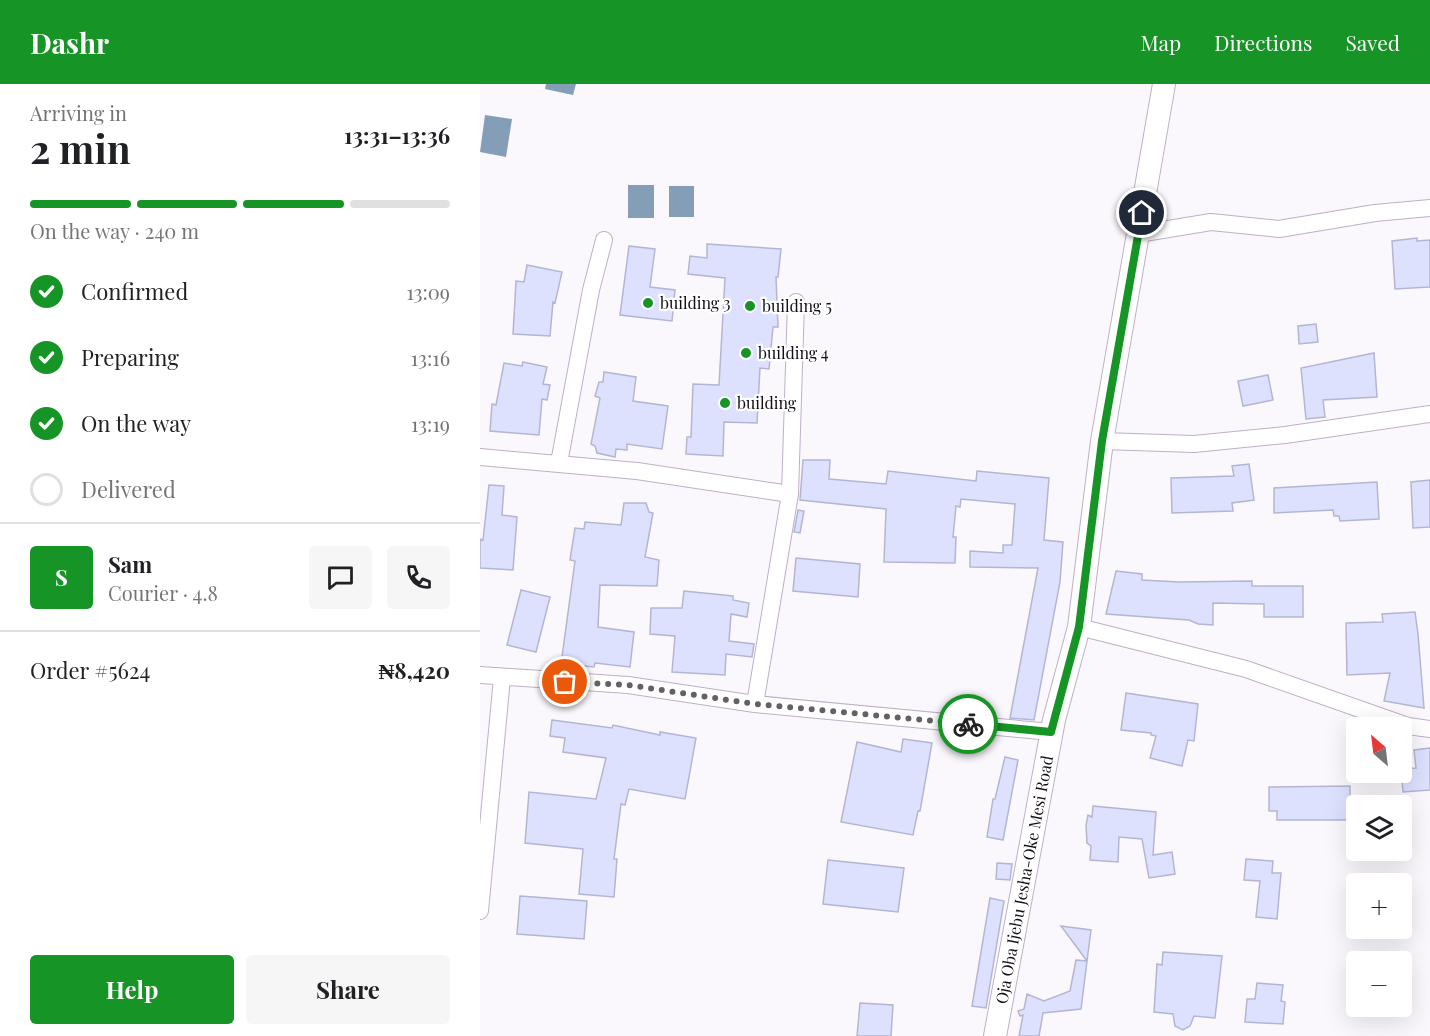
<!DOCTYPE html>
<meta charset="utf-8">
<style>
:root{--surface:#fff;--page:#f6f6f6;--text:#202124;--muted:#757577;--line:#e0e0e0;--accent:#169425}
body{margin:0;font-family:"Playfair Display",serif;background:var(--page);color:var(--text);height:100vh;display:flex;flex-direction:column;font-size:22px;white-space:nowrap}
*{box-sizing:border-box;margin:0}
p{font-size:20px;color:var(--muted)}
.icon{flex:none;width:33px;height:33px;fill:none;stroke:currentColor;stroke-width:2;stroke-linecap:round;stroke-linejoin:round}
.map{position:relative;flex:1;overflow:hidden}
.side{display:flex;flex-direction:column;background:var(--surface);width:480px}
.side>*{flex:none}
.needle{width:39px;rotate:332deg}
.buttons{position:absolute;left:866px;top:633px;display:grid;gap:12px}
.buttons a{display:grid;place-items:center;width:66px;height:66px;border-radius:6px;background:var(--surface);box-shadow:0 6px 24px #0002;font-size:30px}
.pin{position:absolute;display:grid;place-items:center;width:51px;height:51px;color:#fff;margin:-26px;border:3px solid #fff;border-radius:50%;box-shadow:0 2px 6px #0007}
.courier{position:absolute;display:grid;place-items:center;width:60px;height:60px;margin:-30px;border:4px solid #169425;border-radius:50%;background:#fff;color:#222;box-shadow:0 2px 8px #0007}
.overview em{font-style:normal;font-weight:700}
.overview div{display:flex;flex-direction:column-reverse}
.overview{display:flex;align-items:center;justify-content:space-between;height:102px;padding:0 30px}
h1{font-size:39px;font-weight:700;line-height:45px}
.bar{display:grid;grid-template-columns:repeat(4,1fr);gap:9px 6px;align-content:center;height:72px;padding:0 30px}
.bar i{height:8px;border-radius:4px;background:var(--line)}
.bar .current{background:var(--accent)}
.bar p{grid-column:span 4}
.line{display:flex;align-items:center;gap:15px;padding:0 30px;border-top:2px solid var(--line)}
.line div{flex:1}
.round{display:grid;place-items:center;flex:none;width:63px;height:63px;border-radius:6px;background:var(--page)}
ol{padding:0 30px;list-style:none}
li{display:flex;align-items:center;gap:18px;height:66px}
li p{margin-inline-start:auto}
li .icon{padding:6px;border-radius:50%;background:var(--accent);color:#fff;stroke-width:4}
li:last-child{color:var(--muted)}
li i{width:33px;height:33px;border:3px solid var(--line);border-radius:50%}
.button{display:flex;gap:12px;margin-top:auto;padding:12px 30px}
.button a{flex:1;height:69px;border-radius:6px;background:var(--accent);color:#fff;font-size:24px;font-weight:700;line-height:69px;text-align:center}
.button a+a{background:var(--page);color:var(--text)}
header{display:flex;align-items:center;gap:36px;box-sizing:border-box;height:84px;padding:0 30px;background:var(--accent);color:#fff}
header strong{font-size:28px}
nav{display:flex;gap:33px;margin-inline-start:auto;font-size:21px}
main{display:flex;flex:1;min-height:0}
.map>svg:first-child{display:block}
.water{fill:#839eb6}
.building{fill:#dde1fe;stroke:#b3b6d2;stroke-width:1.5}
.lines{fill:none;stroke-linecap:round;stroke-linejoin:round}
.minor-casing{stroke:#bfafc8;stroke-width:18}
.secondary-casing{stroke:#bfafc8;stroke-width:24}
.minor{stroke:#fff;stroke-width:16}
.secondary{stroke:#fff;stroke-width:22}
.done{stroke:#646068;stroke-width:6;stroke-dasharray:0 10.8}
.route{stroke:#169425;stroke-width:8}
.poi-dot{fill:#169425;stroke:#fff;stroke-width:2}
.labels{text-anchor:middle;stroke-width:4.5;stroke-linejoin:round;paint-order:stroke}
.poi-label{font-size:16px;fill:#130e17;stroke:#fff;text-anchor:start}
.street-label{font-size:16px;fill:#130e17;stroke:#fff}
</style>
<header>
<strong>Dashr</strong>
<nav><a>Map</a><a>Directions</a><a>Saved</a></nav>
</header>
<main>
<section class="side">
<div class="overview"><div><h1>2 min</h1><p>Arriving in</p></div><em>13:31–13:36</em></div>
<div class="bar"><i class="current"></i><i class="current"></i><i class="current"></i><i></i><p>On the way · 240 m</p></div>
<ol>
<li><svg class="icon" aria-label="check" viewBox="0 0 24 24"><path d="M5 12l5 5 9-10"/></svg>Confirmed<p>13:09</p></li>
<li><svg class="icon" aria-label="check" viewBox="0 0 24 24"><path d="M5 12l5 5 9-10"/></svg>Preparing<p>13:16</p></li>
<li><svg class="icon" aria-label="check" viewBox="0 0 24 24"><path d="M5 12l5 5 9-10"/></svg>On the way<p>13:19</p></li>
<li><i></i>Delivered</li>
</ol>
<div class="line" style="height:108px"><b class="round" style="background:var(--accent);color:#fff">S</b><div><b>Sam</b><p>Courier · 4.8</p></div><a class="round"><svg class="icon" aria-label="chat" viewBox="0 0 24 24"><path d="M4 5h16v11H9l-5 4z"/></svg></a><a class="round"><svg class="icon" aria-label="phone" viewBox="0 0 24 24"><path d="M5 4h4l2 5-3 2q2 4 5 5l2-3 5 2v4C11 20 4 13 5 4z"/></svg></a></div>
<div class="line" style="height:78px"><div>Order #5624</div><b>₦8,420</b></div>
<div class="button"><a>Help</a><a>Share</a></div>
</section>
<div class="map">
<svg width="950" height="952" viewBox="0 0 950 952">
<rect width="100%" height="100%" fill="#fbf8fd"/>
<path class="water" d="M66,0H96L93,11L65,5Z
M5,31L32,35L26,73L0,68Z
M148,101H174V134H148Z
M189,102H214V133H189Z"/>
<path class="building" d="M937,154V157L950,156V203L915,205L912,157Z
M227,160L301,165L298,193H296L298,243H293L289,285L280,284L277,339L244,338L243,372L206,370L207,353H211L213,300L239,301L245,194L208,190L210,172L227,174Z
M149,162L175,165L170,203L195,206L192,237L140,231Z
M47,181L82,188L75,219L73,218L70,252L33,250L36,197L44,198Z
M836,240L838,258L819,260L818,242Z
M894,269L897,313L843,316L845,333L826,335L821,284Z
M43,278L67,283L63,300L70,301L67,316L62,315L59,351L10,347L12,320L16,321L24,279L42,282Z
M124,288L156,293L153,317L188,322L182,365L147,360V366L136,365L135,373L117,369L115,362L111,360L120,314L115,312L119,298H123Z
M788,291L793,316L763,322L758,297Z
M323,376H350L349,395L406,400L408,387L496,397L497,387L569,394L564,456L583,458L580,498L554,636L530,634L558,484L490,483V467L523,469V461H532L535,420L481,415L480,423L476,422L473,453H476L475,479L404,478L406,425L320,416Z
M769,380L774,416L752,419L753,427L692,429L691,394L754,392L752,382Z
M950,396V443L933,444L931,398Z
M897,398L899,435L860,437L859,432H854L853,426L794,429V404Z
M9,401L24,402L22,431L37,433L33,486L0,484V455L3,456Z
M144,419H166L169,428L173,429L165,473L179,476L177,502L120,501L118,543L154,548L150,583L115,579L114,583L81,580L95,477L90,476L95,444L104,445L105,438L141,441Z
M318,426L324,427L320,449L314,448Z
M316,474L380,480L378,513L313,507Z
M636,487L662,490V496L699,498L772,497V502H823V533H784V520L733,519V541L718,540L709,536L626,530Z
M41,506L70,513L56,568L27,561Z
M204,507L253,512V516L269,519L267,533L251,530L249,557L274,560L272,573L246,570L245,591L192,588L195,552L170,550L171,524H202Z
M935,528L938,550L944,624L904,617L910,589L867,591L866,539L903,538L902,530Z
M646,609L718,620L714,657L708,656L702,682L670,674L676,652L671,651V649L641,646Z
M72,636L132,644L133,641L180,651V648L216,654L205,715L149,705L145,721L141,720L134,775H137L134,813L99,810L103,765L45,759L49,708L116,715L126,674L83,668L85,654L70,652Z
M423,655L452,659L440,727H438L433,751L361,738L377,658L421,668Z
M950,664V706L923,708L921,685L936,684L934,666Z
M525,673L538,676L523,756L507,753L513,715H515Z
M870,702V736H797V727H789V703Z
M613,722L676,728L673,771L692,768L695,790L669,794L662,755L639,753L638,778L610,776L611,762L607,759L606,741L608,731L612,733Z
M766,775L793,777L792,789H801L797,835L776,833L780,797L764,796Z
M348,776L424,784L418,828L343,820Z
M517,779L532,780L530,796L516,795Z
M40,812L107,817L104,855L37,850Z
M510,814L524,817L506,924L492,922Z
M581,842L611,846L607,877Z
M683,868L742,872L735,934L714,932L710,942L703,946L695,942L693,930L674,928L677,880L682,881Z
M596,876L607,877L601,925L563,929L559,952H539L543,931L540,932L538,927L544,925L547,910L564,917L590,907Z
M777,899L803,901L801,917L805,918L803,940L765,938L767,915H775Z
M380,919L413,921L411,952H377Z"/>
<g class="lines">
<defs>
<path id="minor" d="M658,150L731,138L799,145L895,129L950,124
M622,357L714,360L805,351L950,330
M0,373L157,387L310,410L275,620
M79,379L111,206L124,156
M310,410L316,218
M599,543L766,585L928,642L950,645
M0,591L148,601L275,620L571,648
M0,827L22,594"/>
<g id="secondary">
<path id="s1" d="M515,952L574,636L599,543L622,357L684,0"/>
</g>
</defs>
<use href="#minor" class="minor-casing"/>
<use href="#secondary" class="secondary-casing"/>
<use href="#minor" class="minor"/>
<use href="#secondary" class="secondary"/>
</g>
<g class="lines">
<path class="done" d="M85,598L148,601L275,620L488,640"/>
<path class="route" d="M488,640L571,648L599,543L622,357L662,129"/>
</g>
<g class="poi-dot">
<circle cx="168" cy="219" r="6"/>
<circle cx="270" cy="222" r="6"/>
<circle cx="266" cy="269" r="6"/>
<circle cx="245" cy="319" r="6"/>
</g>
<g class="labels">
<g class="poi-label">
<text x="180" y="225">building 3</text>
<text x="282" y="228">building 5</text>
<text x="278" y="275">building 4</text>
<text x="257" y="325">building</text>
</g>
<g class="street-label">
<text dy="6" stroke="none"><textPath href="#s1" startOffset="159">Oja Oba Ijebu Jesha-Oke Mesi Road</textPath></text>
</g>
</g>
</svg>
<div class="buttons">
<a><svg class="needle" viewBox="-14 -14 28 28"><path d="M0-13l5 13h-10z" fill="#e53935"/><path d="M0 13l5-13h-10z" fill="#757577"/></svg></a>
<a><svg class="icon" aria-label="layers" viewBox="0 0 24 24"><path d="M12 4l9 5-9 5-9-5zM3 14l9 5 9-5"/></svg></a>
<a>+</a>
<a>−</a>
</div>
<div class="pin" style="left:85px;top:598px;background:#ea580c"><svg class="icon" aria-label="bag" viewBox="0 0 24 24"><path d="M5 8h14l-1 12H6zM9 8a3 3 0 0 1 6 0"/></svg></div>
<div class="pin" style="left:662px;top:129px;background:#1f2937"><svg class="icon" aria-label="home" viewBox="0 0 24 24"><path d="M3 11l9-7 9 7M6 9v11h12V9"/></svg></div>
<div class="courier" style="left:488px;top:640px"><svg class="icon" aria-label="bike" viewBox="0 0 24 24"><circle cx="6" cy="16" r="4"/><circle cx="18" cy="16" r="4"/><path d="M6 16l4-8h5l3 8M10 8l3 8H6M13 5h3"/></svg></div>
</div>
</main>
